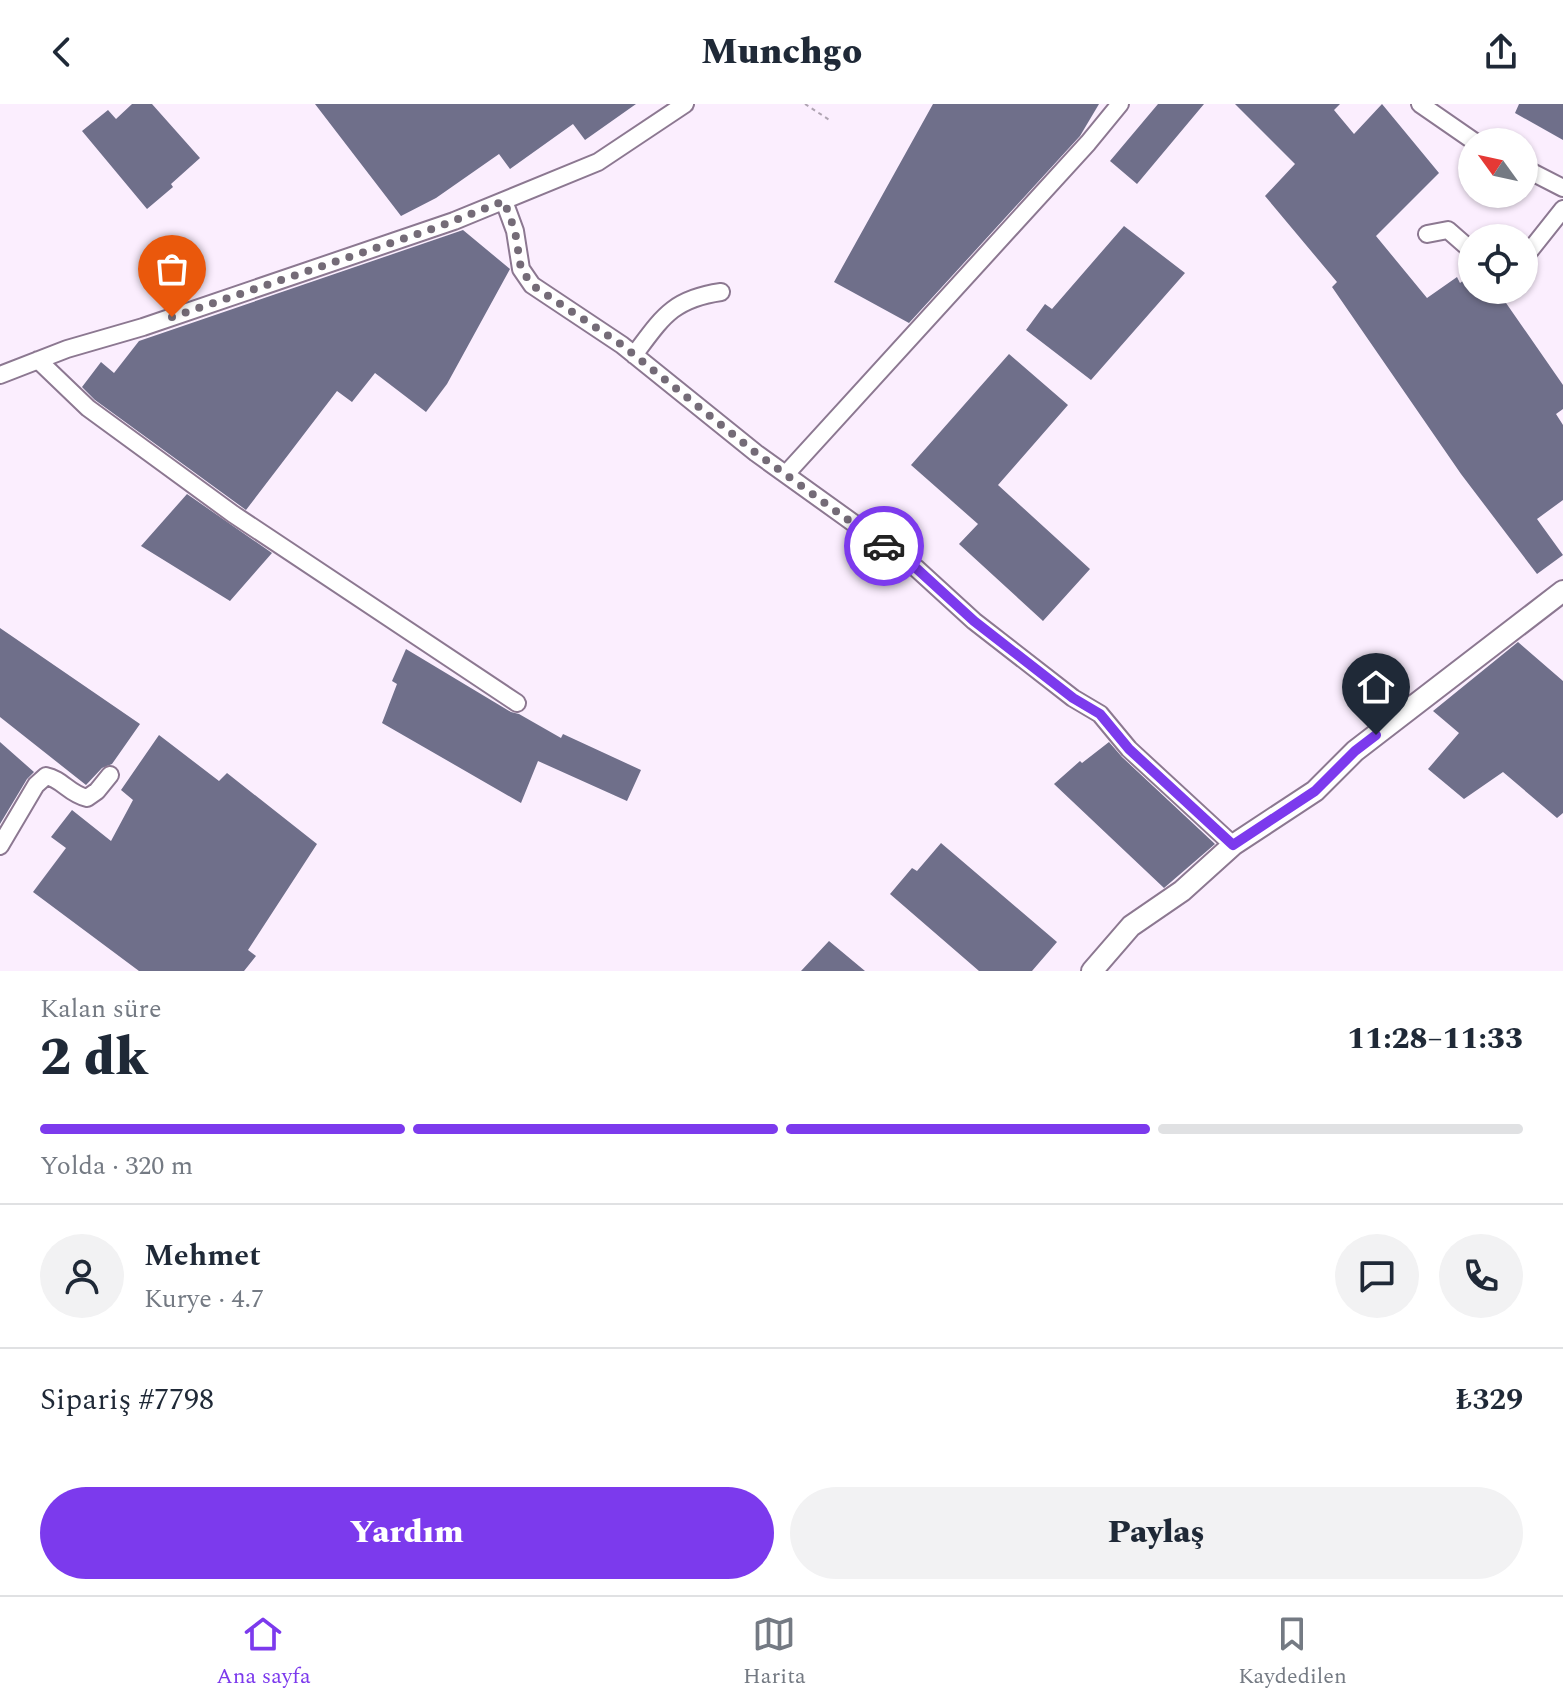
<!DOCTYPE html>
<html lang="tr">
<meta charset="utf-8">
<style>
:root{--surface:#fff;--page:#f2f2f3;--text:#1f2937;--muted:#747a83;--line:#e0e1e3;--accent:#7c3aed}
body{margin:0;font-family:Spectral,serif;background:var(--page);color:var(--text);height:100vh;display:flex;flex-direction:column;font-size:30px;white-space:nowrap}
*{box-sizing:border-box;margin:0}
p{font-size:26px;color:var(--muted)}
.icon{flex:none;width:44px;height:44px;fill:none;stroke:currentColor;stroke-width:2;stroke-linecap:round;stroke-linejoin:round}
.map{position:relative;height:867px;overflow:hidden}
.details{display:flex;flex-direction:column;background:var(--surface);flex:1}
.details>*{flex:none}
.needle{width:52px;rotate:303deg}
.buttons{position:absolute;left:1458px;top:24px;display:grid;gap:16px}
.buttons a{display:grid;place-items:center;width:80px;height:80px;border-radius:50%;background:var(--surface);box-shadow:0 2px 6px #0004;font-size:40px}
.pin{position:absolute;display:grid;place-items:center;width:68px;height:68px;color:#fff;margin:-82px -34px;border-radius:50% 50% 50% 0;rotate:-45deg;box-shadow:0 0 8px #0007}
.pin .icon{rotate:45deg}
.courier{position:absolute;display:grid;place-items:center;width:80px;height:80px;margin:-40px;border:6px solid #7c3aed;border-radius:50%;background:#fff;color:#222;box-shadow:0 2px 10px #0007}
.headline em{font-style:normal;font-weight:800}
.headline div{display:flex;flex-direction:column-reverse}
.headline{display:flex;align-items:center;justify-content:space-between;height:136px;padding:0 40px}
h1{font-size:52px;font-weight:800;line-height:60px}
.bar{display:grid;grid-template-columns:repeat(4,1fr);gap:12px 8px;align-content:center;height:96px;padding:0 40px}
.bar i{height:10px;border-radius:6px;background:var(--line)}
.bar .selected{background:var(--accent)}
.bar p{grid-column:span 4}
.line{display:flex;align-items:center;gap:20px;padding:0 40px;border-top:2px solid var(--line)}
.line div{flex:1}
.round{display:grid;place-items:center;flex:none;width:84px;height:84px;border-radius:42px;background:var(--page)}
.primary-button{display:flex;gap:16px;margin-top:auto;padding:16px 40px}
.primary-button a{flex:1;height:92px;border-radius:48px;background:var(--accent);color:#fff;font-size:32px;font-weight:800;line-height:92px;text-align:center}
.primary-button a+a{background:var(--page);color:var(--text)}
header{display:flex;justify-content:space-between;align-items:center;height:104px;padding:0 40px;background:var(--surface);font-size:36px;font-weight:800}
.menu{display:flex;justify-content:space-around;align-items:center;height:112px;border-top:2px solid var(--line);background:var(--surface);font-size:22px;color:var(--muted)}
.menu a{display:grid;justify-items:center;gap:4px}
.menu .selected{color:var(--accent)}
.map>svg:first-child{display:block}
.building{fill:#6f6f8a}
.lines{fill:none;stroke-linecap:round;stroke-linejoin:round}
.minor-casing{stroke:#8c7891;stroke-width:20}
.tertiary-casing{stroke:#8c7891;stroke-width:24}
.path{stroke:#afa4b2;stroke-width:2;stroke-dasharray:4 4;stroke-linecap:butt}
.minor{stroke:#fff;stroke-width:16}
.tertiary{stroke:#fff;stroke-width:20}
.done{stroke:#746b77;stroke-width:8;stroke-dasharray:0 14.4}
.route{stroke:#7c3aed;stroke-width:10}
</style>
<header><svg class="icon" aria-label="back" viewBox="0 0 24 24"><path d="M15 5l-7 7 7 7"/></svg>Munchgo<svg class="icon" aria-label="share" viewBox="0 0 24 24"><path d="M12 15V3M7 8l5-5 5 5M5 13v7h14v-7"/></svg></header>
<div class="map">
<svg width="1563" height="867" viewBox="0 0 1563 867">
<rect width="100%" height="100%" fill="#fbeefe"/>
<path class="building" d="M132,0H152L200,54L171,80L173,83L147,105L82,27L108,6L116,15Z
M315,0H636L585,36L573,20L510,65L499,50L436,94L401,112Z
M933,0H1099L1080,32L909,219L834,178Z
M1158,0H1204L1137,80L1110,57Z
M1235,0H1340L1334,6L1354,30L1382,0L1439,69L1376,132L1427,194L1457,173L1460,179L1472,170V186H1497L1563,281V305L1556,310L1563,321V396L1537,415L1563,451L1537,470L1461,370L1332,183L1337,178L1265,92L1295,60Z
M1519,0H1563V36L1515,9Z
M1124,122L1185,169L1091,276L1026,226L1045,200L1052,205Z
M463,126L510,165L447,280L426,308L375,269L352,298L337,287L246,406L95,296L82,283L101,258L114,269L139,237Z
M1009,250L1068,301L998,381L1090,465L1043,517L959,440L978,420L911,361Z
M187,390L272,449L230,497L141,442Z
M0,524L140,620L112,660L102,664L86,681L0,613Z
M1518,538L1563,577V709L1557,714L1503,668L1464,695L1428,665L1459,629L1433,607Z
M406,545L511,608L519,610L561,634L563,630L641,666L627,697L538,657L521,699L382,619L397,580L392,577Z
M159,631L219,677L227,669L317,740L248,846L256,852L244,867H139L33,788L66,744L51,733L72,706L111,737L133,696L121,686Z
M0,638L34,668L27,675L0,720Z
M1109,638L1122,653L1215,740L1164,784L1054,680L1080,657L1082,659Z
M941,739L1057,838L1032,867H979L890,790L912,764L917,767Z
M829,837L865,867H801Z"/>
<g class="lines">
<defs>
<path id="minor" d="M1420,0L1475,38
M1524,64L1563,84
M504,97L515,127L521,165L532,181L622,241L756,349L916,464L974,517L1073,594L1100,610L1129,645L1233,741
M1427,130L1448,126L1472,147
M1524,154L1563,105
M634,251C662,214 672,195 721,188
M38,256L88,304L233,410L517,599
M0,271L67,245L143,223L454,117L598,58L685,0
M786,370L1088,39L1120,0
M0,742L36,681L46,672C62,675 69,690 87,694L97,687L110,671"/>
<path id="tertiary" d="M1092,867L1131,822L1182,787L1233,741L1315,687L1355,647L1563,487"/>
</defs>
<use href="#minor" class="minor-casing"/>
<use href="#tertiary" class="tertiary-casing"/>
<path class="path" d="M805,0L831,17"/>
<use href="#minor" class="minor"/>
<use href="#tertiary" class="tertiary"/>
</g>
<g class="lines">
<path class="done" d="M172,213L438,123L504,97L515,127L521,165L532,181L622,241L756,349L884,442"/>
<path class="route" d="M884,442L916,464L974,517L1073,594L1100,610L1129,645L1233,741L1315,687L1355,647L1376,631"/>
</g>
</svg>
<div class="buttons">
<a><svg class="needle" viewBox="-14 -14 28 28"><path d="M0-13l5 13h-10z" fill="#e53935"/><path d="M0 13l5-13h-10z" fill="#747a83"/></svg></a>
<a><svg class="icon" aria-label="locate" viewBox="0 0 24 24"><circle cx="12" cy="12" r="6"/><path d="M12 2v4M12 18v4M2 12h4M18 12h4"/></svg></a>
</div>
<div class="pin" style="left:172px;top:213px;background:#ea580c"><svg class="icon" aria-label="bag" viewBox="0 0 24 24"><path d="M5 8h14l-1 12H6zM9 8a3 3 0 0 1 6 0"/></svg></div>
<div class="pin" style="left:1376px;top:631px;background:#1f2937"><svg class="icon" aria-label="home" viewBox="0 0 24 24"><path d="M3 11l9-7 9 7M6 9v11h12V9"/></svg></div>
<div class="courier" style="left:884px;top:442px"><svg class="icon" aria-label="car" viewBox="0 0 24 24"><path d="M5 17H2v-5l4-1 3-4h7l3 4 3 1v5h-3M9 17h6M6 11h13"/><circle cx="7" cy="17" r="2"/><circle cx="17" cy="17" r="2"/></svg></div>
</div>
<section class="details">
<div class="headline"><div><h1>2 dk</h1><p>Kalan süre</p></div><em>11:28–11:33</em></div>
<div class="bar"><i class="selected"></i><i class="selected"></i><i class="selected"></i><i></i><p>Yolda · 320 m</p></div>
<div class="line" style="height:144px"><a class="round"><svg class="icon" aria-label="person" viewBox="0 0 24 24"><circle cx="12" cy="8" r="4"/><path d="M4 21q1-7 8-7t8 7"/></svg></a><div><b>Mehmet</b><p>Kurye · 4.7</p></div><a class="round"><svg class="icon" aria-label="chat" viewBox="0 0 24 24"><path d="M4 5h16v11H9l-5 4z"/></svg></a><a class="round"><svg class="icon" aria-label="phone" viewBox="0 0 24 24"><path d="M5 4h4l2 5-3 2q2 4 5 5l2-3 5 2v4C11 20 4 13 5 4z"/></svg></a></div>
<div class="line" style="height:104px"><div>Sipariş #7798</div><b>₺329</b></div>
<div class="primary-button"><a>Yardım</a><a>Paylaş</a></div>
</section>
<nav class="menu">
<a class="selected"><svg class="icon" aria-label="home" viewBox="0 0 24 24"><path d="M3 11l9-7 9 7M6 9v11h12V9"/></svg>Ana sayfa</a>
<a><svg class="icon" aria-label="map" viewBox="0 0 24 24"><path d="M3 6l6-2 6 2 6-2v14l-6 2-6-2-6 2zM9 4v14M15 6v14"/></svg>Harita</a>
<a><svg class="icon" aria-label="saved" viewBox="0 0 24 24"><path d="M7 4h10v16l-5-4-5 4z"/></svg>Kaydedilen</a>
</nav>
